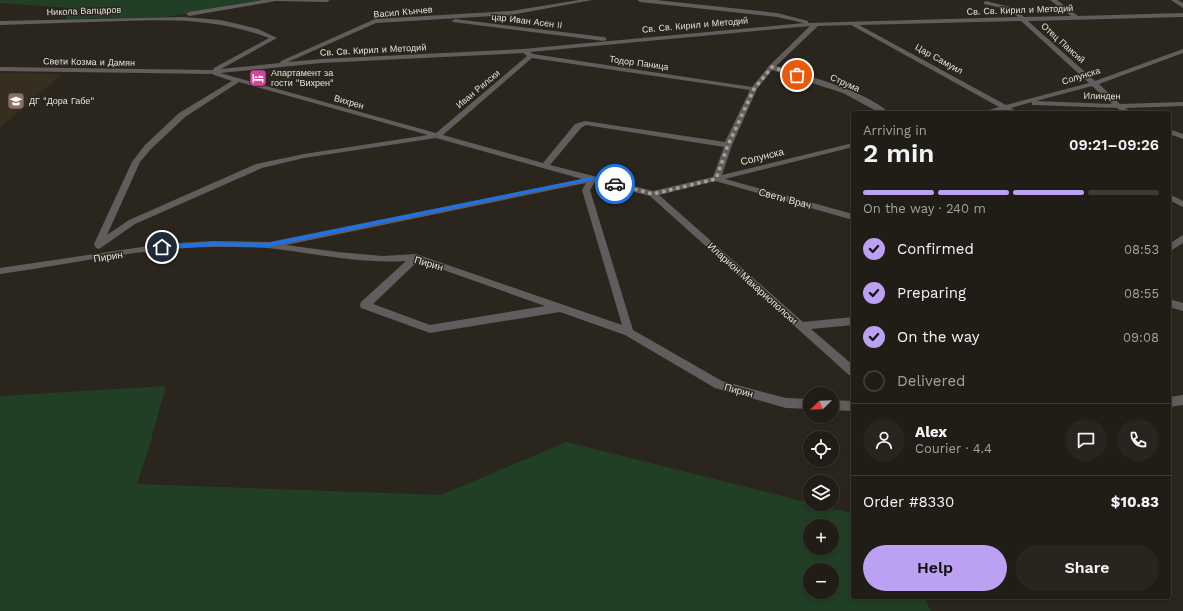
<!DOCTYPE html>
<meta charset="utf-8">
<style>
:root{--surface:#201c16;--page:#28251f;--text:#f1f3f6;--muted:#a2a1a1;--line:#3d3a35;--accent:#bca0f2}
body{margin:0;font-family:"Work Sans",sans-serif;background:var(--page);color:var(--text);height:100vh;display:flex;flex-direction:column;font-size:15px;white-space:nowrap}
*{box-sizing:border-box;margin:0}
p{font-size:13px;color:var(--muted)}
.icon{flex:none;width:22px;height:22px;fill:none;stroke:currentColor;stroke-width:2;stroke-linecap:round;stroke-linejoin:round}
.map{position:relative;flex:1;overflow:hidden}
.sheet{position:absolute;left:851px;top:111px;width:320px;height:488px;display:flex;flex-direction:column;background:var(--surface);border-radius:4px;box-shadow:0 2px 6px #0003,0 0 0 1px var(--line)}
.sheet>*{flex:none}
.needle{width:26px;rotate:247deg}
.fabs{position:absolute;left:803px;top:387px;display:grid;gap:8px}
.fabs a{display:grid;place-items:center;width:36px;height:36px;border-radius:50%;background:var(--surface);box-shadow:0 2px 6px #0003,0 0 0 1px var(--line);font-size:20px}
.pin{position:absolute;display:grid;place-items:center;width:34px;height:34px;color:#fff;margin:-17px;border:2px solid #fff;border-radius:50%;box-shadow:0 1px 4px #0007}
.courier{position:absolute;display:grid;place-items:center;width:40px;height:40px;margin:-20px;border:3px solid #1a73e8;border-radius:50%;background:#fff;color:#222;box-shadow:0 1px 5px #0007}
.headline em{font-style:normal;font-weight:600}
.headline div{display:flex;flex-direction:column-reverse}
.headline{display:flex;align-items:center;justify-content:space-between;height:68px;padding:0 12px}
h1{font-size:26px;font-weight:600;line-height:30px}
.bar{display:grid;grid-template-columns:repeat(4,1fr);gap:6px 4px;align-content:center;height:48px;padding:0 12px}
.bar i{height:5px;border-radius:3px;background:var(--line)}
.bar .selected{background:var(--accent)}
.bar p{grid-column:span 4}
.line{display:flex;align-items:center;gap:10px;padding:0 12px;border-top:1px solid var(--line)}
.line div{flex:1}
.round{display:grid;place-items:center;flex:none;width:42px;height:42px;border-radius:21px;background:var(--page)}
ol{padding:0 12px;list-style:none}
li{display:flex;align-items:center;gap:12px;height:44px}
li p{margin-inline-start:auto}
li .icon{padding:4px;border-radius:50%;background:var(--accent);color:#111;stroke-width:4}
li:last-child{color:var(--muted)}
li i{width:22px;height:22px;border:2px solid var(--line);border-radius:50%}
.primary-button{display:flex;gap:8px;margin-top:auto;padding:8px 12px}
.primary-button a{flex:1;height:46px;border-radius:24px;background:var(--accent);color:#111;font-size:16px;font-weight:600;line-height:46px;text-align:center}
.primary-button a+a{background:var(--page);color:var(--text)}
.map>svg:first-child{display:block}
.built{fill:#362f20}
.green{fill:#213f25;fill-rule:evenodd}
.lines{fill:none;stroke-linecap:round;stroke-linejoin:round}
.minor{fill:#625c5d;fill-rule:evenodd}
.route{fill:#1a73e8}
.done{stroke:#a3a098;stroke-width:4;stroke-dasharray:0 7.2}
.labels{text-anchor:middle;stroke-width:3;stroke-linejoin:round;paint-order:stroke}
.far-street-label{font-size:9px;fill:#e4e1db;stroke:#2b261d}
.far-poi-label{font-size:9px;fill:#e4e1db;stroke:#2b261d;text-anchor:start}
.street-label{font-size:10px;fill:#e4e1db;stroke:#2b261d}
</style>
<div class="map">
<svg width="1183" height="611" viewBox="0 0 1183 611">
<rect width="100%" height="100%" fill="#2b261d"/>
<path class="built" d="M0,73L62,74L0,128Z"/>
<path class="green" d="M0,0H268L165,17L66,19L70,8L0,3Z
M166,386L149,447L137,484L441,495L566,442L810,503V504L853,513V597H924L931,611H0V396ZM810,526H832V548H810ZM810,570H832V592H810Z"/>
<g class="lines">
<path class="minor" d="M263,0H330L327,2L276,1L189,16L186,14L189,12Z
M579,0H592L511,15L376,23L288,62L321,59L523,49L804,23L777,17L640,2L637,0H656L777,13L808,21V23L1018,17L1010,10L984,4V2L986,1L1014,8L1024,17L1071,16L1050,0H1057L1078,16L1183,13V17L1028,21L1095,81L1183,49V53L1099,84L1120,104L1183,102V106L1125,108L1134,113H1124L1117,108L1035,105H1032V102L1011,108L1020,113H1011L1004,110L991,113H979L999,107L851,25L818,26L776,66C805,75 869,92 889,113H880L843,93L772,70L757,89L732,145L722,175L853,143V147L725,179L853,214V220L715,181L659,195L803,322L853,317V325L811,329L853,365V376L849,375L650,196L595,182L590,190L633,330L722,381L786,398L810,399V409L786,408L715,388L625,335L560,312L430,333L361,308L360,305L361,302L406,261C359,264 314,253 268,248C250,247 231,247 213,247C142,248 70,264 0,274V268L162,244L213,241L270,242L582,179L436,138L304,158L262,168L135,224L99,249L96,248L94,244L132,162L145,145L179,113L232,81L214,75L213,74L0,71V67L213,70L214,68L269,38C219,19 174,19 122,21C81,22 41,24 0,25V21L184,17L220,20L238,24L258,29L277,38L221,69L280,63L281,61L375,19L511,11ZM1021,21L1089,83L1006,105L859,25ZM810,26L769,66L752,87L533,54L530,52ZM523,53L527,56L436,133L220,73L321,63ZM532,58L750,90L725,142L585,121L575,124L543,163L443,135ZM239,82L428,135L304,154L256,164L129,220L107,235L140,162L151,149L185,117ZM1092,86L1112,104L1036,101ZM586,125L724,147L713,177L653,191L550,165L581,128ZM586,183L582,190L622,325L416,254L383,256L338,252L286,245ZM418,261L545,306L430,325L373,304Z
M1171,0H1178L1183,3V8Z
M455,19L604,37L607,39L604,41L453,22L452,21Z
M1169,129L1183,134V139L1169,134Z
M1169,194L1183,201V207L1169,200Z
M1183,235V243L1169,252V244Z
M1169,299L1183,303V311L1169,307Z
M1183,395V405L1169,407V397Z
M832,400L853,401V411L832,410Z"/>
</g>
<path class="route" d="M592,177L617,184L615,186L592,180L267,247L213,246L162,249L159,247L162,245L213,242L267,243Z"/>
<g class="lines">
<path class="done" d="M615,184L653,194L716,179L728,145L754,89L772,67L797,75"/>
</g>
<defs>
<symbol id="hotel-square" viewBox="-11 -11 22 22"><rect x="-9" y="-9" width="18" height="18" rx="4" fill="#d1479c" stroke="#2b261d"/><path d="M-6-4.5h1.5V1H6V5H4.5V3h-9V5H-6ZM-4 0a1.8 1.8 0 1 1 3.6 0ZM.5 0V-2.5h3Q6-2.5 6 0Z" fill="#fff"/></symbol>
<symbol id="school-square" viewBox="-11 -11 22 22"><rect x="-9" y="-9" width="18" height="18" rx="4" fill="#8d6e63" stroke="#2b261d"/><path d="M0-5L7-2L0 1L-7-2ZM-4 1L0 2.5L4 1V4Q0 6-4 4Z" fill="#fff"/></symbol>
</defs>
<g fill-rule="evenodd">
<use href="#hotel-square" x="248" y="68" width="20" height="20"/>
<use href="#school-square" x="6" y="91" width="20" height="20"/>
</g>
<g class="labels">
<g class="far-street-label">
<text transform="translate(1020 10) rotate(-2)" y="3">Св. Св. Кирил и Методий</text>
<text transform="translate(84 11) rotate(-2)" y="3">Никола Вапцаров</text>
<text transform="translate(403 12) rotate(-5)" y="3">Васил Кънчев</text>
<text transform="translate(527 21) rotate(7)" y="3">цар Иван Асен II</text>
<text transform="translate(695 25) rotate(-5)" y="3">Св. Св. Кирил и Методий</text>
<text transform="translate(1063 43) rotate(42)" y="3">Отец Паисий</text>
<text transform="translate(373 50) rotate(-3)" y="3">Св. Св. Кирил и Методий</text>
<text transform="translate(939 59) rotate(29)" y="3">Цар Самуил</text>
<text transform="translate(89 62) rotate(1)" y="3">Свети Козма и Дамян</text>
<text transform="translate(639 63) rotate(8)" y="3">Тодор Паница</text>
<text transform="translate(1081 76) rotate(-17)" y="3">Солунска</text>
<text transform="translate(845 83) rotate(24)" y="3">Струма</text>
<text transform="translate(478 89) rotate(-40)" y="3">Иван Рилски</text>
<text transform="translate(1102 96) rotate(1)" y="3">Илинден</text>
<text transform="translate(349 102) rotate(16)" y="3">Вихрен</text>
</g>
<g class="far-poi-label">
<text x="271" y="76">Апартамент за<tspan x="271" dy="10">гости "Вихрен"</tspan></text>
<text x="29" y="104">ДГ "Дора Габе"</text>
</g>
<g class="street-label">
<text transform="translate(762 156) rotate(-14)" y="4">Солунска</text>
<text transform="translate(785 198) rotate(15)" y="4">Свети Врач</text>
<text transform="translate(108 256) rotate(-9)" y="4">Пирин</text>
<text transform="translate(429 263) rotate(16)" y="4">Пирин</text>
<text transform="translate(753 283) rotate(42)" y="4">Иларион Макариополски</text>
<text transform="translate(739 390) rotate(15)" y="4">Пирин</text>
</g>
</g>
</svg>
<div class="fabs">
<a><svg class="needle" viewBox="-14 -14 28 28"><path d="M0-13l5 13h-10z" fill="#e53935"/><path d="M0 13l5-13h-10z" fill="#a2a1a1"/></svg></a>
<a><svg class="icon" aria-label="locate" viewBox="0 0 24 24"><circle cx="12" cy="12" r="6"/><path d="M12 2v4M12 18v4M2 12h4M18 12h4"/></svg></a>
<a><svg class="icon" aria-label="layers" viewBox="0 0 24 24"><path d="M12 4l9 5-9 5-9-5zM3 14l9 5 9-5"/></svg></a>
<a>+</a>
<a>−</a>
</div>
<div class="pin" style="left:797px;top:75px;background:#ea580c"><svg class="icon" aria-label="bag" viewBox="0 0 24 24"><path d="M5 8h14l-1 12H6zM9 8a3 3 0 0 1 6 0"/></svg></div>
<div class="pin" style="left:162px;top:247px;background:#1f2937"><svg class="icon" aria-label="home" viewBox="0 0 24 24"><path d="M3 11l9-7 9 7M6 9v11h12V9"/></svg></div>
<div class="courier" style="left:615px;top:184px"><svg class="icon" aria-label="car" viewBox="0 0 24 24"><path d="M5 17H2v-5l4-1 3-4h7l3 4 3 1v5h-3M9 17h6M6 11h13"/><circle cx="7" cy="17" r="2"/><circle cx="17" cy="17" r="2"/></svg></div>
<section class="sheet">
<div class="headline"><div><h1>2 min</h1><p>Arriving in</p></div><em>09:21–09:26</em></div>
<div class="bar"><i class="selected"></i><i class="selected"></i><i class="selected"></i><i></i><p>On the way · 240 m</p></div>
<ol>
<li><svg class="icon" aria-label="check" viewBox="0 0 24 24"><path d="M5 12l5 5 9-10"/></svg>Confirmed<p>08:53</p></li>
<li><svg class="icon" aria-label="check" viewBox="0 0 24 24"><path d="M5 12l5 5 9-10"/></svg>Preparing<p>08:55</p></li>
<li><svg class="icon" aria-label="check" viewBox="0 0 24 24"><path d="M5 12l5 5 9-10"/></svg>On the way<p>09:08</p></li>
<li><i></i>Delivered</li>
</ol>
<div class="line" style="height:72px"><a class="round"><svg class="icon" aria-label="person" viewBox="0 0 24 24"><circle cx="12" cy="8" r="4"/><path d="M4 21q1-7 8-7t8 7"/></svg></a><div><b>Alex</b><p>Courier · 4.4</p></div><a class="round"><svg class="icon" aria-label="chat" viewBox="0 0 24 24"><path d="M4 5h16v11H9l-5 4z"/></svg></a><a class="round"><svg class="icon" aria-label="phone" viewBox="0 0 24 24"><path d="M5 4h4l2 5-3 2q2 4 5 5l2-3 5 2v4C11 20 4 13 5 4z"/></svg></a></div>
<div class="line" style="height:52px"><div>Order #8330</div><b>$10.83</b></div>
<div class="primary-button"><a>Help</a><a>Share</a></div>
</section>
</div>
